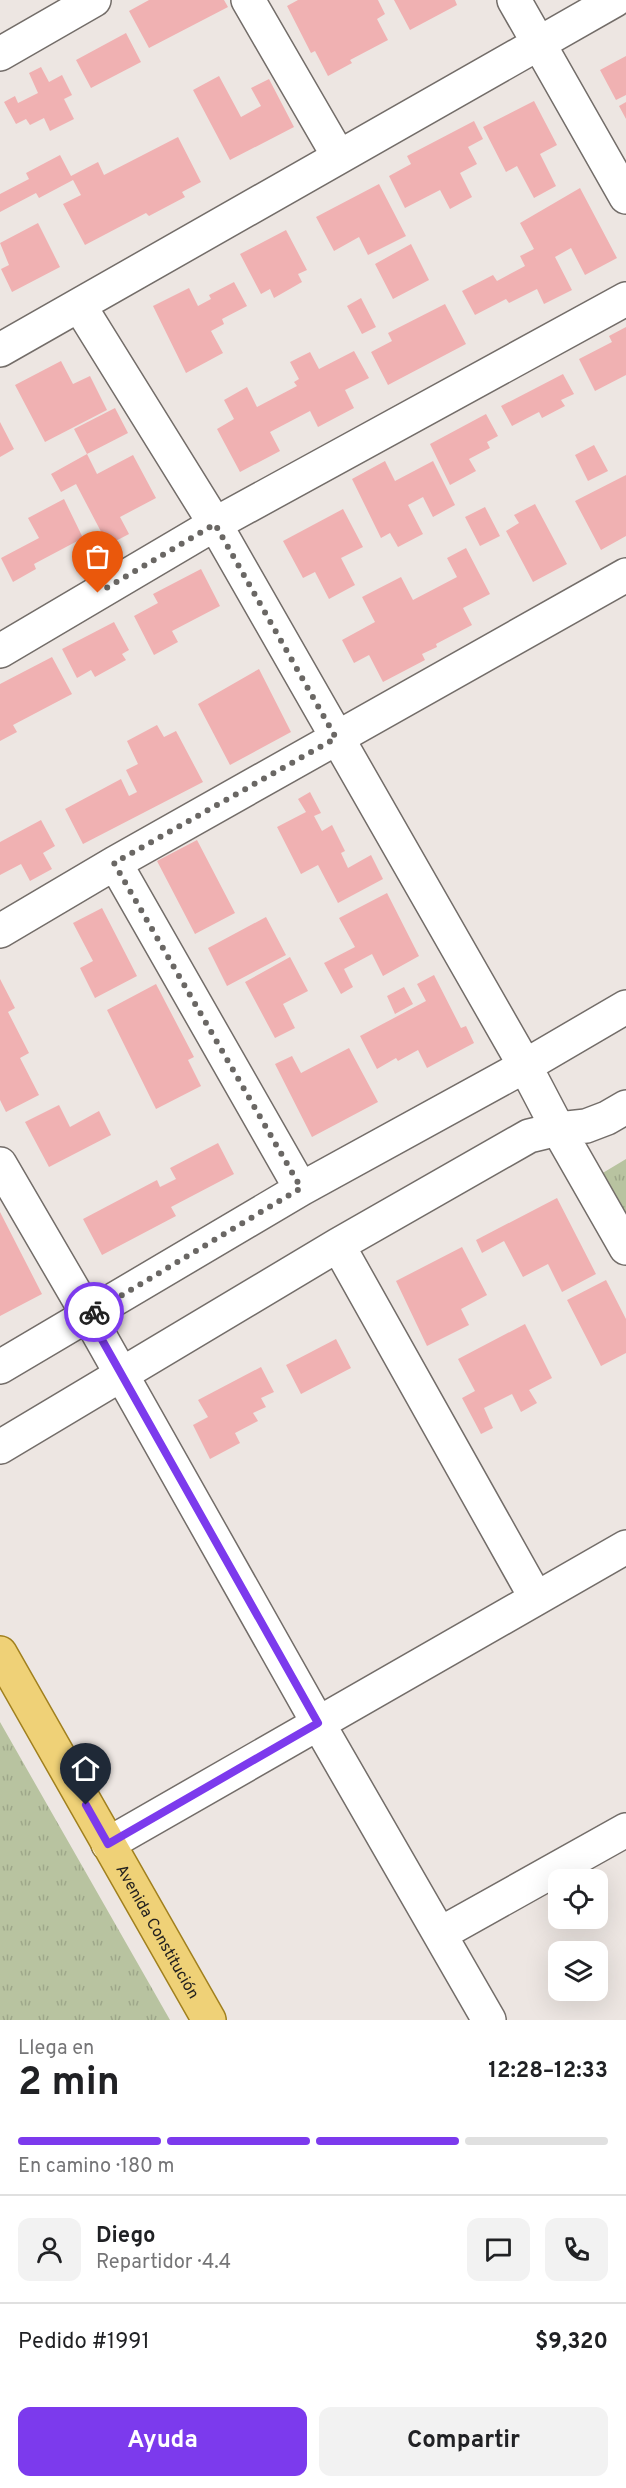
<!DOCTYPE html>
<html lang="es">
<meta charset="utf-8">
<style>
:root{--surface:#fff;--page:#f2f2f2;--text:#202124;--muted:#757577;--line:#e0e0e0;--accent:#7c3aed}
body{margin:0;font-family:Overpass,sans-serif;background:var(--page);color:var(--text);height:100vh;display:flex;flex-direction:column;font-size:22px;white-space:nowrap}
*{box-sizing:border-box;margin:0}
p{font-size:20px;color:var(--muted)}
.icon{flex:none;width:33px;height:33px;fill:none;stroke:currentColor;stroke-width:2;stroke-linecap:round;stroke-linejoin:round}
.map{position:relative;height:2020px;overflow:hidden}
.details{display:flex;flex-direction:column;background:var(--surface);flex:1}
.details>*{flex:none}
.fabs{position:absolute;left:548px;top:1869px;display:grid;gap:12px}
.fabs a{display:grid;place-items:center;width:60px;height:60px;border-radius:12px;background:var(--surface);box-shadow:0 6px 24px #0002;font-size:30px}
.pin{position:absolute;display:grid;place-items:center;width:51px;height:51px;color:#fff;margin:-62px -26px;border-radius:50% 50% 50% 0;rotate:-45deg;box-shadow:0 0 6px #0007}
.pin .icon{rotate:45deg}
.courier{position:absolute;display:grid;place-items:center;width:60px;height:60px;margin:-30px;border:4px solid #7c3aed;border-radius:50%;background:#fff;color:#222;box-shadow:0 2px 8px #0007}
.headline em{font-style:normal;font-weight:700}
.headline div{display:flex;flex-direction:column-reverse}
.headline{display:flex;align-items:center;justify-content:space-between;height:102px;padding:0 18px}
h1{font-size:39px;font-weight:700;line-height:45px}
.bar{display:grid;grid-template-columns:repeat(4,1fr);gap:9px 6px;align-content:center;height:72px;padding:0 18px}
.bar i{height:8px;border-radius:4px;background:var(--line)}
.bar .active{background:var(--accent)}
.bar p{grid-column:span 4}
.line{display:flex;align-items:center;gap:15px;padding:0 18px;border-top:2px solid var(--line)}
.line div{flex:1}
.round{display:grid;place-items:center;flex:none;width:63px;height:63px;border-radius:12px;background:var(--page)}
.action{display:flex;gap:12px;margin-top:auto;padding:12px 18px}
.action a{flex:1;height:69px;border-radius:12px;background:var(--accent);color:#fff;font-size:24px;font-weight:700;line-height:69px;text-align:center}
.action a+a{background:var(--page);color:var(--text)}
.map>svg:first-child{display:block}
.grass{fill:url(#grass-tufts)}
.building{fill:#f0b1b2}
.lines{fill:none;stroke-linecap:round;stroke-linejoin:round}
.minor-casing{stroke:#736d69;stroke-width:36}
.primary-casing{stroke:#a1801e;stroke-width:36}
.minor{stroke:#fff;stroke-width:33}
.primary{stroke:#efd177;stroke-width:33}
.done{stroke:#6a6764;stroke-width:6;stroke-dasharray:0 10.8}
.route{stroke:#7c3aed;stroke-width:8}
.labels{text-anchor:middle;stroke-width:6;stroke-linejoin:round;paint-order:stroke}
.street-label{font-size:16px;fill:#242220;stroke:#faf3ef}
</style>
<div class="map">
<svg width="626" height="2020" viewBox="0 0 626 2020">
<defs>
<pattern id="grass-tufts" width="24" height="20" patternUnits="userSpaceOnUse" patternTransform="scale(1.5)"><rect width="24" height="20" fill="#b8c3a0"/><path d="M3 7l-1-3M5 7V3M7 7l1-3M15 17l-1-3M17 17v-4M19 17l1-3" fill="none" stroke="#9ea78a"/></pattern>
</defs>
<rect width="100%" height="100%" fill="#ede6e2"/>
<path class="grass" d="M626,1159V1217L601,1174Z
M0,1722L170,2020H0Z"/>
<path class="building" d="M149,0H224L228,7L149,48L129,11Z
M298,0H378L385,14L377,19L388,40L350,60L352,63L328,76L315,51L311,53L287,6Z
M394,0H455L457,5L410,30Z
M126,33L141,62L91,88L76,60Z
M626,56V95L616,100L600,70Z
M41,67L49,82L62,75L72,95L64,99L74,119L50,131L44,118L30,125L26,119L16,124L4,102L15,96L18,103L38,93L29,73Z
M219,76L241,117L261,106L251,88L269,79L294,127L230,160L193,90Z
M534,101L557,145L540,154L556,186L534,198L517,166L506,172L483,127Z
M626,102V119L619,106Z
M474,121L483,139L468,147L477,164L460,173L472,197L450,209L440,190L405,208L389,176L411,164L407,156Z
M178,137L201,182L182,192L185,197L149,216L146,213L85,245L63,204L81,195L73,180L39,198L36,193L0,212V194L29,179L26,173L60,155L71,176L98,162L104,175Z
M379,184L406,236L368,255L359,237L334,251L316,217Z
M580,188L617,258L585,275L571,248L555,257L572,290L544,304L537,289L509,303L506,299L475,315L462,291L493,275L497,281L525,266L520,256L534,249L520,223Z
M38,223L60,267L12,292L1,269L9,265L0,243Z
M286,230L307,270L298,274L302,282L274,298L270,289L261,294L240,254Z
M411,244L429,280L393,299L375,264Z
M234,282L247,306L222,319L224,324L211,331L223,353L186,373L153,306L189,288L198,306L211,299L209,295Z
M361,298L376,327L362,334L347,306Z
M445,304L466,344L388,385L371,352L392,341L388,333Z
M626,327V375L595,391L579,359L612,342L609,336Z
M354,351L369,378L345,390L354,408L318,427L310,411L270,432L280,451L240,472L217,429L234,419L224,400L247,387L257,407L297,386L294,382L299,379L290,362L310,352L319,369Z
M61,361L73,384L90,376L107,410L45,442L15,385Z
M563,374L574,394L561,400L565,406L542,418L539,412L512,426L501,406Z
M115,408L128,433L87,454L74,429Z
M486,414L498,436L487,442L490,448L469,459L476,471L450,485L430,444Z
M0,422L14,449L0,457Z
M594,445L608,471L588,481L575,455Z
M87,454L97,474L133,455L156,498L120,517L129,534L108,545L76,484L61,492L51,474Z
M385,461L395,481L433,461L455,505L433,517L423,497L408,505L423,534L398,547L390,533L381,538L352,479Z
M626,475V536L601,550L575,501Z
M64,499L83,538L34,564L36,569L13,582L1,558L39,538L28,518Z
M535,504L567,564L533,582L506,531L519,523L514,515Z
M485,507L500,536L480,546L465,517Z
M343,509L363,547L341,558L355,585L329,599L315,572L303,578L283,541Z
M466,548L490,594L463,608L472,625L436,644L437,647L422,654L425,660L383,682L369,655L354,663L342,640L375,622L362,597L401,577L413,600L457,577L447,558Z
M201,569L220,606L172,631L178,642L154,655L134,616L158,603L153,594Z
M114,622L129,650L122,654L126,660L95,677L91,670L77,678L62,649Z
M52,657L72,694L13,725L17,732L0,741V684Z
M259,669L291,732L230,765L198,704Z
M157,725L164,737L176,731L203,782L83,844L65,809L121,779L129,796L137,792L126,770L138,764L127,741Z
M310,792L321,813L314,816L322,831L332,825L345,851L341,853L348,868L371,855L383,879L338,903L318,865L301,874L277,827L306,812L298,799Z
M41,820L55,846L43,853L52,869L30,881L21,864L0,875V842Z
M197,840L235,913L195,934L157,861Z
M387,893L419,956L383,976L372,954L344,969L353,987L341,994L324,963L355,947L339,918Z
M102,908L137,976L95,998L80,968L93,961L73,923Z
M266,917L286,955L227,986L208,948Z
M290,957L308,991L283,1004L295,1028L275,1038L245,982Z
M434,975L461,1028L466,1026L474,1043L427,1068L418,1050L398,1061L396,1058L377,1069L360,1036L426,1001L417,984Z
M0,979L15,1008L8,1012L29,1053L20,1058L39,1095L6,1112L0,1100Z
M156,984L194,1057L188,1060L201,1086L156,1109L107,1010Z
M404,987L413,1004L395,1014L387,996Z
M349,1048L378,1102L312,1137L275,1064L292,1056L301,1073Z
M59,1105L70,1127L99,1111L111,1135L49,1167L25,1122Z
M218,1143L234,1174L171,1207L176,1216L102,1255L83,1219L157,1180L160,1187L176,1179L170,1168Z
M557,1198L596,1274L562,1292L548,1264L523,1277L504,1241L482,1253L476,1240Z
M0,1212L42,1294L0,1316Z
M462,1247L487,1295L461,1309L469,1325L427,1346L396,1281Z
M606,1280L626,1319V1353L601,1366L567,1300Z
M525,1324L552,1378L529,1390L537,1403L521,1412L512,1394L484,1408L493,1428L481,1434L462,1398L475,1391L458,1359Z
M336,1339L351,1368L301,1394L286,1365Z
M261,1367L274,1392L261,1398L266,1407L253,1413L258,1421L235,1433L240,1443L210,1459L193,1425L208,1417L198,1400Z"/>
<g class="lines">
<defs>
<path id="minor" d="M248,0L339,157
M514,0L626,197
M0,54L94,0
M79,305L215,524L525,1066L558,1129L626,1248
M0,350L615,0
M0,651L215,524L626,299
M115,863L301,1189
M0,931L115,863L626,575
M0,1164L88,1315L318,1723L489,2020
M338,1245L536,1598
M0,1367L301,1189L525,1066L626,1007
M0,1447L338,1245L529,1136L558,1129L586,1126L607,1118L626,1107
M108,1844L626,1547
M440,1934L626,1830"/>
<g id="primary">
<path id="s1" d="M0,1653L209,2020"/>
</g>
</defs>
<use href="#minor" class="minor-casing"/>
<use href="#primary" class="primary-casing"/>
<use href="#minor" class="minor"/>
<use href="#primary" class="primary"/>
</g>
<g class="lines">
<path class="done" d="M94,1312L301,1188L114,863L336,738L215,524L98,593"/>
<path class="route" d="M86,1805L108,1844L318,1723L88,1315L94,1312"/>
</g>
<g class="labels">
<g class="street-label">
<text dy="6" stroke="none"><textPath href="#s1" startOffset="320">Avenida Constitución</textPath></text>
</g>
</g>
</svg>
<div class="fabs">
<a><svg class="icon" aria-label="locate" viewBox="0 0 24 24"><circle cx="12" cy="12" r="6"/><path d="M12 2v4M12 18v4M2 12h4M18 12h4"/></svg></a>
<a><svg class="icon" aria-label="layers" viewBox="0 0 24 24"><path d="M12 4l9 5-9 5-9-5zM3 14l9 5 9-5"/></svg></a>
</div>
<div class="pin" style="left:98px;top:593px;background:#ea580c"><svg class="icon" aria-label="bag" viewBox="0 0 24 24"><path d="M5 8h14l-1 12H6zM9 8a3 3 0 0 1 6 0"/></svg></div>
<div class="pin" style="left:86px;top:1805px;background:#1f2937"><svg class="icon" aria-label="home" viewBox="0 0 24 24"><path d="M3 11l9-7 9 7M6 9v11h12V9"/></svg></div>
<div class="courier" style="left:94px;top:1312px"><svg class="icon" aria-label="bike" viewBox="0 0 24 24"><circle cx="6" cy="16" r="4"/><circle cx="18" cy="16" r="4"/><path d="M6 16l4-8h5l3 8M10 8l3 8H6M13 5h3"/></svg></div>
</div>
<section class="details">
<div class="headline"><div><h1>2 min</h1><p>Llega en</p></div><em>12:28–12:33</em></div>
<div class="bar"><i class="active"></i><i class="active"></i><i class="active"></i><i></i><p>En camino · 180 m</p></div>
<div class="line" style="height:108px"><a class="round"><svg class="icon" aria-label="person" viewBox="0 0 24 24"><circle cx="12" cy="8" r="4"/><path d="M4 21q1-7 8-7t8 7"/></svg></a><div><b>Diego</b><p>Repartidor · 4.4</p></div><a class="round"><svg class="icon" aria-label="chat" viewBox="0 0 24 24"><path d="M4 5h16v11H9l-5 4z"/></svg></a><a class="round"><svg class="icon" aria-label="phone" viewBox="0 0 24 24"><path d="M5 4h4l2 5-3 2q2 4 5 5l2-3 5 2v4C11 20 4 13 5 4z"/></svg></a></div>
<div class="line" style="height:78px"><div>Pedido #1991</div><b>$9,320</b></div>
<div class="action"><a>Ayuda</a><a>Compartir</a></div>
</section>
